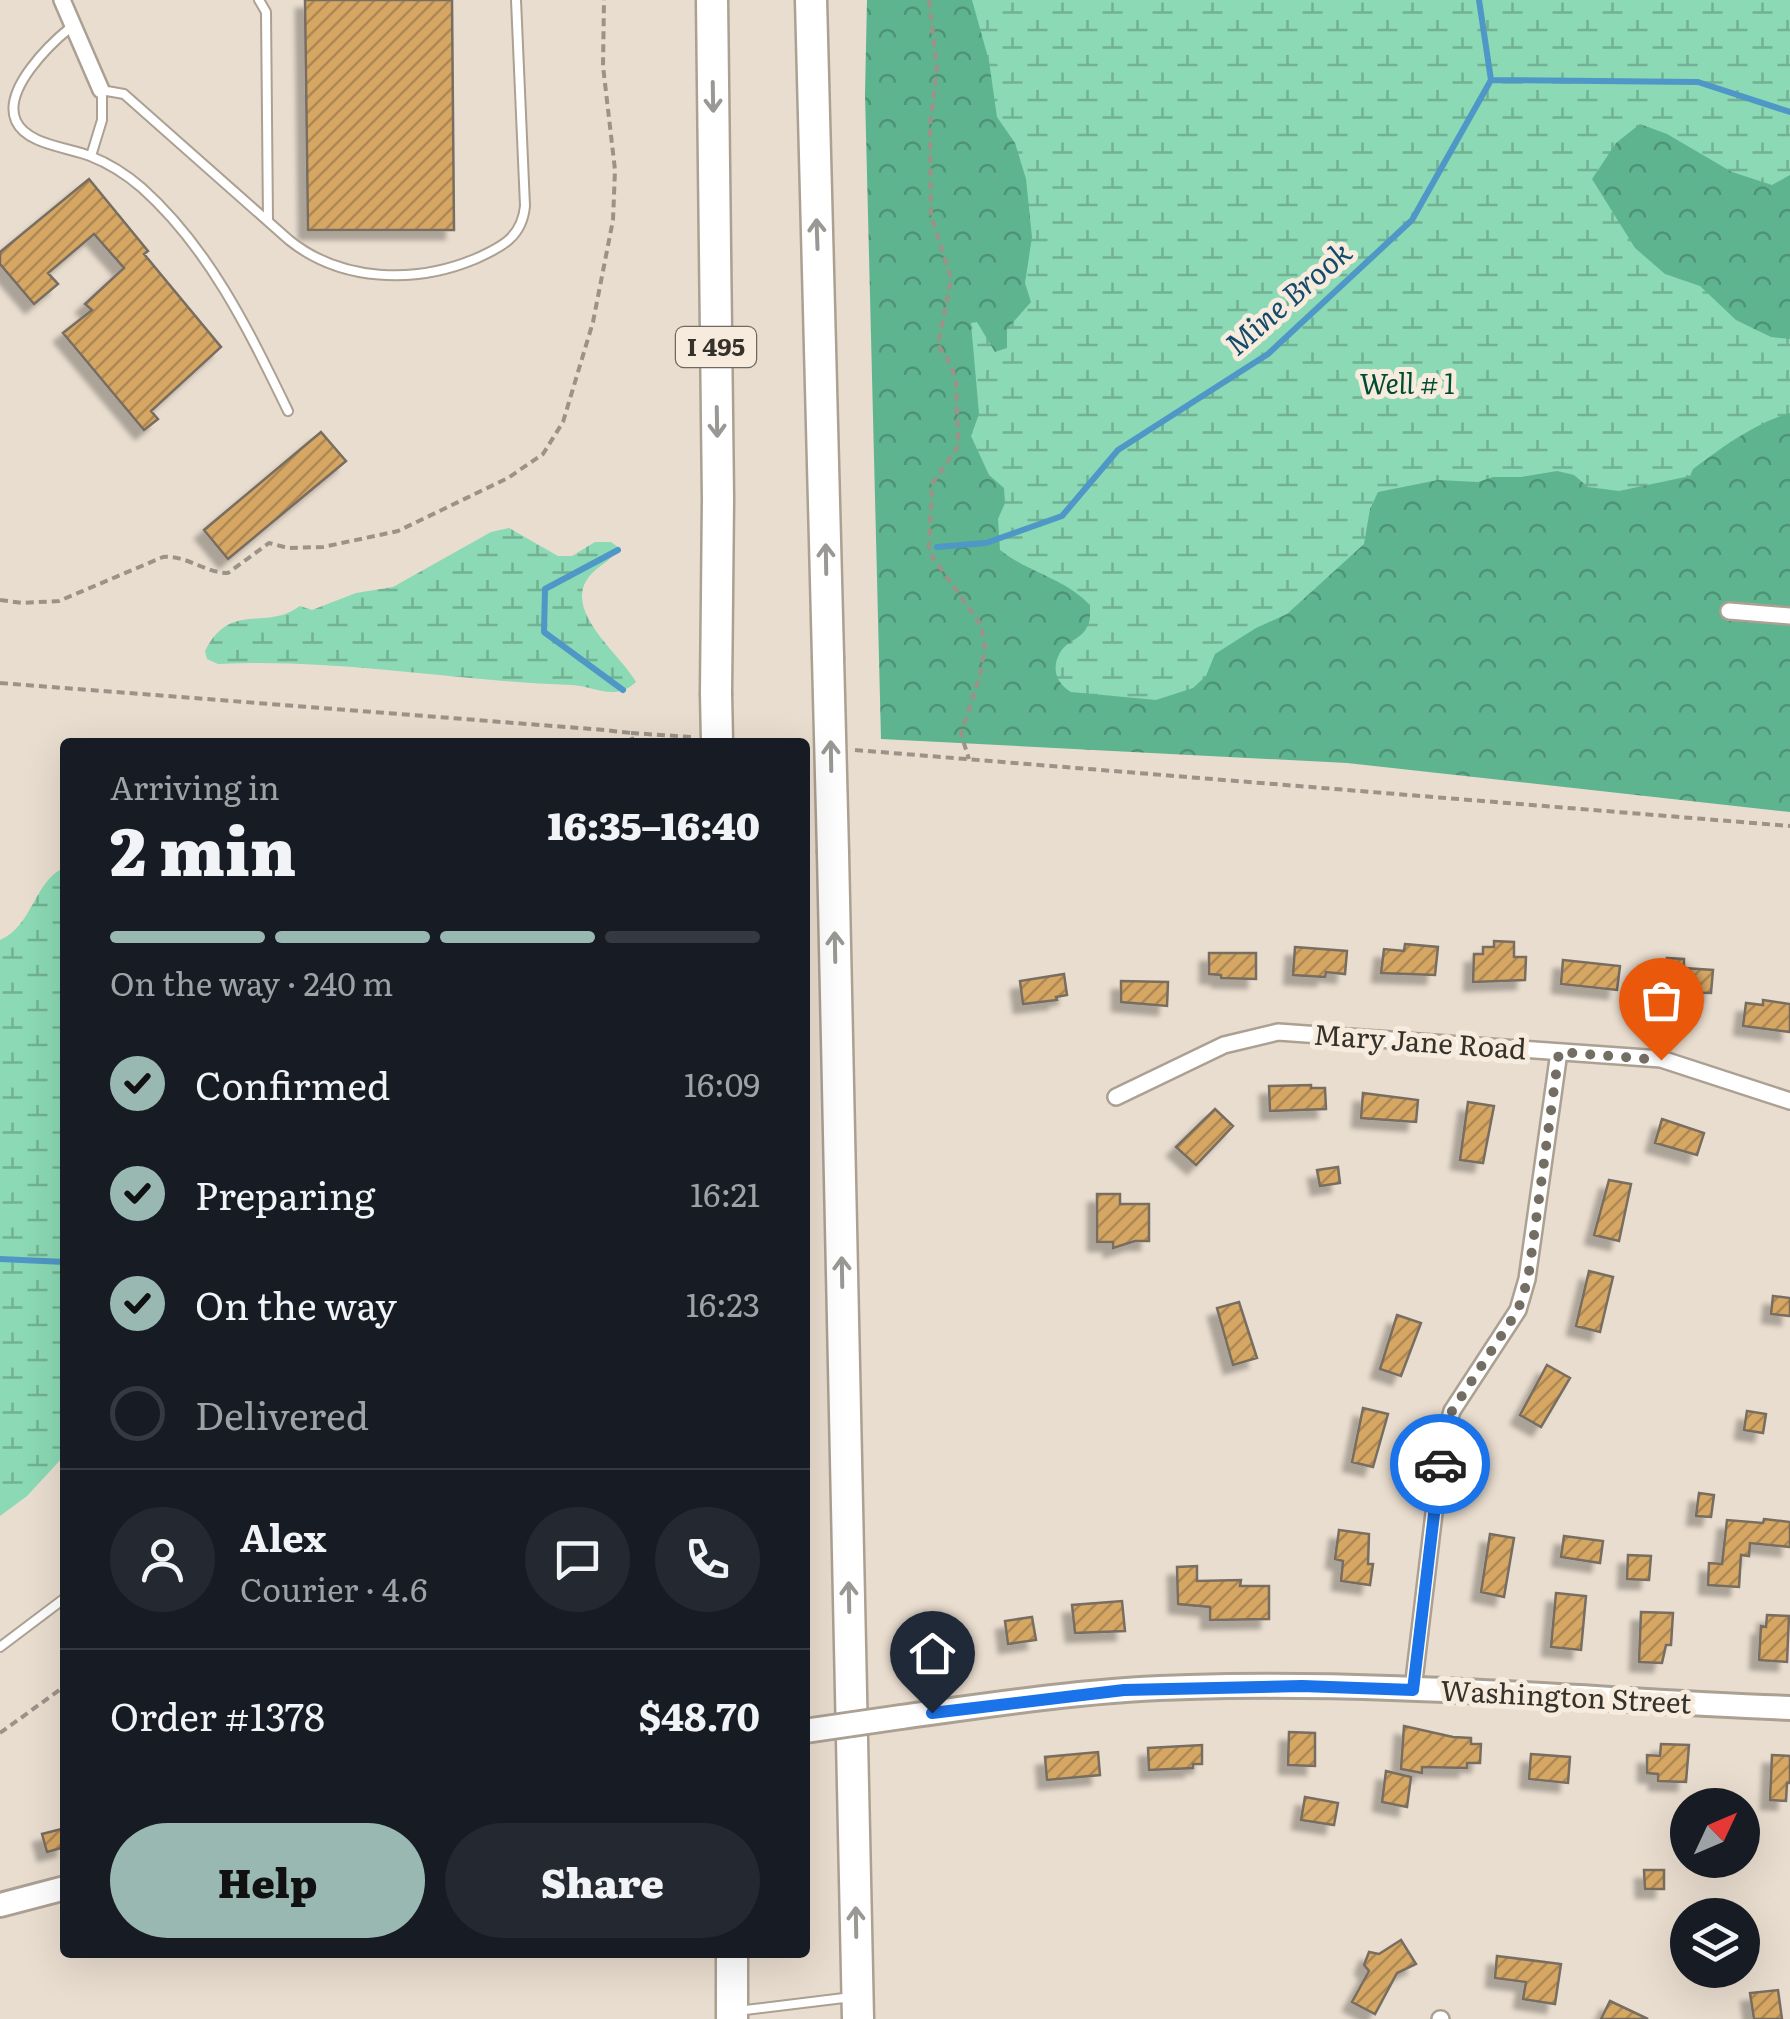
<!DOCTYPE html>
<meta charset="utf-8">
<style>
:root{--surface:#171b24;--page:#242831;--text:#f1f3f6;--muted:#9ea1a6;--line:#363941;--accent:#99b8b2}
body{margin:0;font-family:Literata,serif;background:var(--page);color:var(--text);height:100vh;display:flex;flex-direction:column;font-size:38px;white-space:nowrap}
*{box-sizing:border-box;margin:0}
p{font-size:32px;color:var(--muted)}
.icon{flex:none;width:55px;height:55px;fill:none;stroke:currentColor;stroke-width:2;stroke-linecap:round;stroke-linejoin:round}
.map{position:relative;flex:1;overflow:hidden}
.sheet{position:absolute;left:60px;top:738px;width:750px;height:1220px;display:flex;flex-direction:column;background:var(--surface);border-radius:10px;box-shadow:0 10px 40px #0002}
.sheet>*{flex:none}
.needle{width:65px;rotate:46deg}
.controls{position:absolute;left:1670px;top:1788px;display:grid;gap:20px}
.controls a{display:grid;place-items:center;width:90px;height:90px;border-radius:50%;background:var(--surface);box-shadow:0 10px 40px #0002;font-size:50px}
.pin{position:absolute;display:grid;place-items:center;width:85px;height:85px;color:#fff;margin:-102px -42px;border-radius:50% 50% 50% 0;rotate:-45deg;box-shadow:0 0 10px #0007}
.pin .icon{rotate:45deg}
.courier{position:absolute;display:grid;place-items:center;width:100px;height:100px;margin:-50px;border:8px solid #1a73e8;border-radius:50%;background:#fff;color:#222;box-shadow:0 2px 12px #0007}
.headline em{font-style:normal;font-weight:800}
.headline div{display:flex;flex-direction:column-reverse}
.headline{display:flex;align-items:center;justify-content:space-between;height:170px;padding:0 50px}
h1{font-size:65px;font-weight:800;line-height:75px}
.bar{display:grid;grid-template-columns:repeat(4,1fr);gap:15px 10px;align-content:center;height:120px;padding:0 50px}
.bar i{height:12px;border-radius:8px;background:var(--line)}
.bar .current{background:var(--accent)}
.bar p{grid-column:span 4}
.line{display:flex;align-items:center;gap:25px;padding:0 50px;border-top:2px solid var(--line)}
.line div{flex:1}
.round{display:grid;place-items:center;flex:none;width:105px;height:105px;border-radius:52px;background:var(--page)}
ol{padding:0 50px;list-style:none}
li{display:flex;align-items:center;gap:30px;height:110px}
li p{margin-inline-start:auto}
li .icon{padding:10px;border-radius:50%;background:var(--accent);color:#111;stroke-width:4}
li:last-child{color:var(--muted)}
li i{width:55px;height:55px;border:5px solid var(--line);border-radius:50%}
.cta{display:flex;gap:20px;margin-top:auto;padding:20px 50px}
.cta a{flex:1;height:115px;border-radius:60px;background:var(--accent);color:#111;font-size:40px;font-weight:800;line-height:115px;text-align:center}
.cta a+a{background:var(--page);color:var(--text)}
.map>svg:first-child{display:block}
.forest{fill:url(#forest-crowns)}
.wetland{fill:url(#wetland-marsh)}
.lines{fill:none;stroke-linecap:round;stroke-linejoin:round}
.stream{stroke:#4f97c6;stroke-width:6}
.building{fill:url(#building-hatch);stroke:#776d60;stroke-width:2.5;filter:url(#shadow)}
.lane-casing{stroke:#aba092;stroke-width:12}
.street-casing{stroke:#aba092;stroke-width:20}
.secondary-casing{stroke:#aba092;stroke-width:28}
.highway-casing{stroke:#aba092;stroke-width:35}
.path{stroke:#9b9288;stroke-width:4;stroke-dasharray:8 5;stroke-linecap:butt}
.lane{stroke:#fff;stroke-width:8}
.street{stroke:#fff;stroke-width:15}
.secondary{stroke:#fff;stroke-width:22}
.highway{stroke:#fff;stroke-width:30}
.secondary-bridge-casing{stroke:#aba092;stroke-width:28;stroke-linecap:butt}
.highway-bridge-casing{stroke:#aba092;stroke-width:35;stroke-linecap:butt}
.secondary-bridge{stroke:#fff;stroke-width:22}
.highway-bridge{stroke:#fff;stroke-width:30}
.oneway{stroke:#9a9895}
.done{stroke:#746d64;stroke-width:10;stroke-dasharray:0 18}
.route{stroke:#1a73e8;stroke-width:12}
.labels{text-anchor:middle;stroke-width:10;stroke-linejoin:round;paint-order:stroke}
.shield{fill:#f6ebdc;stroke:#6f6960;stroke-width:2.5}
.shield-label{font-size:25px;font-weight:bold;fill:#35312b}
.park-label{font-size:28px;font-style:italic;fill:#004b32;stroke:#f6ebdc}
.street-label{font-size:28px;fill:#35312b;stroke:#f6ebdc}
.water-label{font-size:30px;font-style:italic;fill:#144b6c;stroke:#f6ebdc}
</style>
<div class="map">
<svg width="1790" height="2019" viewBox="0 0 1790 2019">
<defs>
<pattern id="forest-crowns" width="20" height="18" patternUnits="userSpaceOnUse" patternTransform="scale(2.5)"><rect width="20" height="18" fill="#5eb48f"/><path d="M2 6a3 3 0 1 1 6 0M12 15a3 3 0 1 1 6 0" fill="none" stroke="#4e9375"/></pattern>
<pattern id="wetland-marsh" width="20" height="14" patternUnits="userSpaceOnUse" patternTransform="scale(2.5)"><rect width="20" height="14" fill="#8bd9b5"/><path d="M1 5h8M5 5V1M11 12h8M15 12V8" fill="none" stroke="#72b193"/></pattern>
<pattern id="building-hatch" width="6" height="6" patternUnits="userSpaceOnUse" patternTransform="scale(2.5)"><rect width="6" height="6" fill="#d6a664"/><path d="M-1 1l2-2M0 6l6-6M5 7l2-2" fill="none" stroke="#ae8853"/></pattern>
<filter id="shadow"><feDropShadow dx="-9" dy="9" stdDeviation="2.5" flood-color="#0004"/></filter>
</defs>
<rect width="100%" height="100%" fill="#e9ddcf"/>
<path class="forest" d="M867,0H1790V812L1347,763L881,739L865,94Z"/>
<path class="wetland" d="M972,0H1790V175L1772,185L1732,172L1667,134L1640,124L1616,143L1592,179L1635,248L1665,274L1700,286L1736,320L1771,337L1790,339V413C1753,424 1723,447 1693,469L1690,476L1619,491L1588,487L1574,475L1557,471L1521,477H1493L1478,482L1438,480L1378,492L1370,509L1364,544L1287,614L1256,628L1215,654L1206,676L1193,688L1156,700L1071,692C1055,683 1051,666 1061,651C1068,641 1080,639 1086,629C1091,621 1090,614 1090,605C1064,578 1029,573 1000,550L998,519L1005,503L1004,488L989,475L971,436L979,414L971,323L977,322L995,352L1007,348V329L1031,302L1025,283L1032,237L1026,179L1015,143L997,117L989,61Z
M509,528L558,556H572L595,542H611L619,548C611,562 594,567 586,581C567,615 621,655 636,682C615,702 595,686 571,685C454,681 336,658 218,664L207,659L205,651C231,600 265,632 300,606L312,610L356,593L393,587L491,532Z
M65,867V1455L27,1496L0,1516V940C33,926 33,882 65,867Z"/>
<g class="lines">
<path class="stream" d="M1491,80L1698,82L1790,112
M937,547L986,543L1062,516L1118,450L1268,354L1412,220L1491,80L1479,0
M618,550L545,589L544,632L623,690
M0,1259L65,1262"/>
</g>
<path class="building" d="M305,0H452L454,230H308Z
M89,179L148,251L144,254L221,347L151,411L158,419L144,430L63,333L92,310L85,304L124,268L94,234L48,273L58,284L34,304L0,264V252Z
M321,432L346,461L228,559L204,530Z
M1494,941L1514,942V957H1526L1525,980L1473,982L1474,954H1483V947H1494Z
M1405,944L1438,947L1435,975L1381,973L1384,949L1404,951Z
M1295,947L1347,951L1345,974L1326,972L1325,977L1293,975Z
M1209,953H1256V979L1221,978V975L1209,974Z
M1667,958L1684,959V968L1713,970L1711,993L1654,992L1656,966L1668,967Z
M1563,960L1620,966L1617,990L1561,984Z
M1064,974L1067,995L1056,997L1057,1000L1023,1004L1020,981Z
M1121,981L1168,982L1167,1006L1121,1002Z
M1763,1000L1790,1004V1032L1743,1026L1746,1003L1763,1005Z
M1311,1085V1088H1325L1326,1109L1270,1111L1269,1086Z
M1363,1093L1418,1100L1416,1122L1361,1118Z
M1468,1102L1494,1106L1483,1163L1460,1160Z
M1215,1109L1233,1126L1196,1165L1176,1147Z
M1662,1119L1704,1133L1697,1155L1655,1143Z
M1338,1167L1340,1183L1320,1186L1317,1170Z
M1609,1180L1631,1184L1619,1241L1594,1235Z
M1097,1194H1120V1204H1149V1241H1135L1113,1248V1242H1097Z
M1589,1271L1613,1277L1600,1332L1576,1326Z
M1773,1296L1790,1298V1316L1771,1314Z
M1239,1302L1257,1358L1233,1365L1217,1308Z
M1397,1315L1421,1323L1401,1376L1380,1369Z
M1547,1365L1570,1378L1541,1427L1520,1415Z
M1363,1408L1388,1414L1373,1467L1352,1462Z
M1747,1411L1766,1414L1763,1433L1744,1430Z
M1699,1493L1714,1495L1711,1517L1696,1516Z
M1764,1519L1790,1522V1547L1750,1543L1749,1556L1741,1555L1739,1587L1708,1585L1709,1563L1722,1564L1727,1520L1763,1523Z
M1339,1530L1369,1534L1368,1564H1373L1370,1585L1341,1581L1343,1561L1335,1559Z
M1490,1534L1514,1538L1504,1597L1481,1592Z
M1564,1536L1603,1541L1600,1563L1561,1557Z
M1628,1555L1651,1556L1649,1580L1627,1579Z
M1197,1566V1581L1241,1580L1240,1586H1269V1619L1210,1620V1607L1178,1604L1177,1567Z
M1556,1593L1586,1596L1581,1650L1551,1647Z
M1122,1601L1125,1631L1075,1633L1072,1605Z
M1641,1612L1673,1613L1671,1645H1666L1662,1663L1639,1662Z
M1767,1615L1789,1616L1787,1662L1759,1660L1761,1626L1766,1627Z
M1032,1617L1036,1640L1008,1644L1005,1621Z
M1404,1726L1453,1737L1471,1738V1744H1481L1480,1763H1467V1768L1422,1767V1773L1401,1769Z
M1289,1732L1315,1733V1766L1288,1765Z
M1661,1744L1689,1745L1686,1782L1658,1781V1774L1647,1773V1755L1660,1756Z
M1202,1745V1764H1193V1768L1149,1770L1148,1748Z
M1098,1752L1100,1775L1047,1780L1045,1757Z
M1531,1754L1570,1757L1568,1783L1529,1779Z
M1772,1755L1790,1756V1783H1787L1786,1801L1770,1800Z
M1386,1771L1411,1777L1407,1807L1382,1802Z
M1305,1797L1338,1803L1334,1825L1301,1820Z
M65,1828V1847L47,1852L42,1834Z
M1644,1870H1664V1889H1645Z
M1401,1940L1416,1964L1397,1973L1375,2014L1352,2002L1369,1971L1364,1965L1369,1952L1379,1954Z
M1497,1956L1561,1964L1555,2004L1523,1999L1526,1982L1495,1978Z
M1778,1990L1782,2019H1754L1750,1993Z
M1610,2001L1648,2019H1601Z"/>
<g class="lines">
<defs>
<path id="lane" d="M259,0L266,12L268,221
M71,27C50,44 2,90 16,121C27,145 68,147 90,156C108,163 127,175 142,188C210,249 249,331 288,411
M101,90L124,94L289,240C341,282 415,284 475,259C502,247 522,237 525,206L516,0
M91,156L102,120V91
M0,1647L65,1598
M737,2011L852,1997"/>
<path id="street" d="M62,0L101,90
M1729,611L1790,616
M1116,1097L1224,1045L1278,1032L1661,1059L1790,1101
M1413,1689L1442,1446L1452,1411L1518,1310L1527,1279L1559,1052
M1440,2019H1441"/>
<path id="secondary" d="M901,1717C996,1704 1092,1689 1189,1687C1389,1681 1590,1700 1790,1708
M0,1905L65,1888"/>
<path id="highway" d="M712,0L718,499L716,693
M811,0L828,657
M833,853L858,2019
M732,1952V2019"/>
</defs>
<use href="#lane" class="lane-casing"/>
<use href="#street" class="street-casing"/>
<use href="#secondary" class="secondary-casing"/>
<use href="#highway" class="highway-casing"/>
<path class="path" d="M929,0L937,68L930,127L931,215L951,279L938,345L951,365L956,382L958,440L957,448L932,484L929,547L932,556L981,625L985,647L980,675L961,734L969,759
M0,600L22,603L59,601L163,557C187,555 205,573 228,573L269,543L288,548L323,547L398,531L508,478L543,454L563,422L593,322L613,220L615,170L603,66L604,0
M0,683L605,730L631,733L633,742
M631,733L691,737
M740,741L755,742
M855,750L1790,826
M0,1733L65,1686"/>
<use href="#lane" class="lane"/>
<use href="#street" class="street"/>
<use href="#secondary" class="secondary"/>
<use href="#highway" class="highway"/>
<defs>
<path id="secondary-bridge" d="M805,1731L901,1717"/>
<path id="highway-bridge" d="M828,657L833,853
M716,693L717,742"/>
</defs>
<use href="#secondary-bridge" class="secondary-bridge-casing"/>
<use href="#highway-bridge" class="highway-bridge-casing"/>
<use href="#secondary-bridge" class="secondary-bridge"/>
<use href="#highway-bridge" class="highway-bridge"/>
</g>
<defs><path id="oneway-shaft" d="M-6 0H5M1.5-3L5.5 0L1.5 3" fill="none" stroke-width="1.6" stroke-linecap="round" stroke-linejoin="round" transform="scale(2.5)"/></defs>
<g class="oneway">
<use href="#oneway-shaft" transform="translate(713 97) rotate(89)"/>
<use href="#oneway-shaft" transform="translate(817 234) rotate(-92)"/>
<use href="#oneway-shaft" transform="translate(717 422) rotate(89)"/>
<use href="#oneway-shaft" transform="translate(826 559) rotate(-91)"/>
<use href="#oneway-shaft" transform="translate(831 756) rotate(-91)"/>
<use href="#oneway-shaft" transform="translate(835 947) rotate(-91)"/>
<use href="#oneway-shaft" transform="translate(842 1272) rotate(-91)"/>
<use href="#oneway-shaft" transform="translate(849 1597) rotate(-91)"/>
<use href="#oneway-shaft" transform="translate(856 1922) rotate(-91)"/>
</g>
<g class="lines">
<path class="done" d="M1440,1464L1452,1411L1518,1310L1528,1279L1559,1052L1661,1060"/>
<path class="route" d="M932,1713L1124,1690L1302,1686L1413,1690L1440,1464"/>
</g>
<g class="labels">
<rect class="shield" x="676" y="327" width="80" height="40" rx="8"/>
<g class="shield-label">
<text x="716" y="356">I 495</text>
</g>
<g class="park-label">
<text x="1407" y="394">Well # 1</text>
</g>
<g class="street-label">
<text transform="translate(1420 1042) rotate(4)" y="10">Mary Jane Road</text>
<text transform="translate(1566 1697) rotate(3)" y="10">Washington Street</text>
</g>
<g class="water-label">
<text transform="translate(1289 299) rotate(-41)" y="10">Mine Brook</text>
</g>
</g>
</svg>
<div class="controls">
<a><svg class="needle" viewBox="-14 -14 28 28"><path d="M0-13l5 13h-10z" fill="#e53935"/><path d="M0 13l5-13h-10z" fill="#9ea1a6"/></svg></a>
<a><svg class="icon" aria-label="layers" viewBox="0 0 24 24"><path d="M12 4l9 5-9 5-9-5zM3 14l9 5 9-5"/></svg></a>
</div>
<div class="pin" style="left:1661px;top:1060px;background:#ea580c"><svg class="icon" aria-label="bag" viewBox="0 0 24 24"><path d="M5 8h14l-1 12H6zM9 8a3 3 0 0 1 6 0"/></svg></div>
<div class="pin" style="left:932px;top:1713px;background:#1f2937"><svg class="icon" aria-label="home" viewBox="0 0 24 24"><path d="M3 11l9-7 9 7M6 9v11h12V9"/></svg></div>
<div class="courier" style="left:1440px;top:1464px"><svg class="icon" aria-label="car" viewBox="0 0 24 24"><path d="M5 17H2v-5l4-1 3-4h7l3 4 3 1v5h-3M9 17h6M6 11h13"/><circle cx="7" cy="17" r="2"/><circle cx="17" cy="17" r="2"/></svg></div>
<section class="sheet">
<div class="headline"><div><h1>2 min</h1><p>Arriving in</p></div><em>16:35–16:40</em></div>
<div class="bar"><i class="current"></i><i class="current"></i><i class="current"></i><i></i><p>On the way · 240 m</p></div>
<ol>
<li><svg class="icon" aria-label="check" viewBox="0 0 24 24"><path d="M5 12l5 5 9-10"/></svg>Confirmed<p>16:09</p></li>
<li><svg class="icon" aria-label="check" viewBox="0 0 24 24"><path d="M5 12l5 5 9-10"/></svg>Preparing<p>16:21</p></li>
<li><svg class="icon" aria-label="check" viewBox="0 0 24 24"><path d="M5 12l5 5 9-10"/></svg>On the way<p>16:23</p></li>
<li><i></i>Delivered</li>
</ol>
<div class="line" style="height:180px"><a class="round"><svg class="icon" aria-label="person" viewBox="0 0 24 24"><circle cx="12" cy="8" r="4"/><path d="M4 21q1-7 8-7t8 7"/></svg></a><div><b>Alex</b><p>Courier · 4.6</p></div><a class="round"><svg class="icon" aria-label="chat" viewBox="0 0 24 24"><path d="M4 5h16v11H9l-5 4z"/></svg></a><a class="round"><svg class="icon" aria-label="phone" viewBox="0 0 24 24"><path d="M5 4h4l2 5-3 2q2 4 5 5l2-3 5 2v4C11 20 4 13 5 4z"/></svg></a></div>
<div class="line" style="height:130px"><div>Order #1378</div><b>$48.70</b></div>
<div class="cta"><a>Help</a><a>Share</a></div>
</section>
</div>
